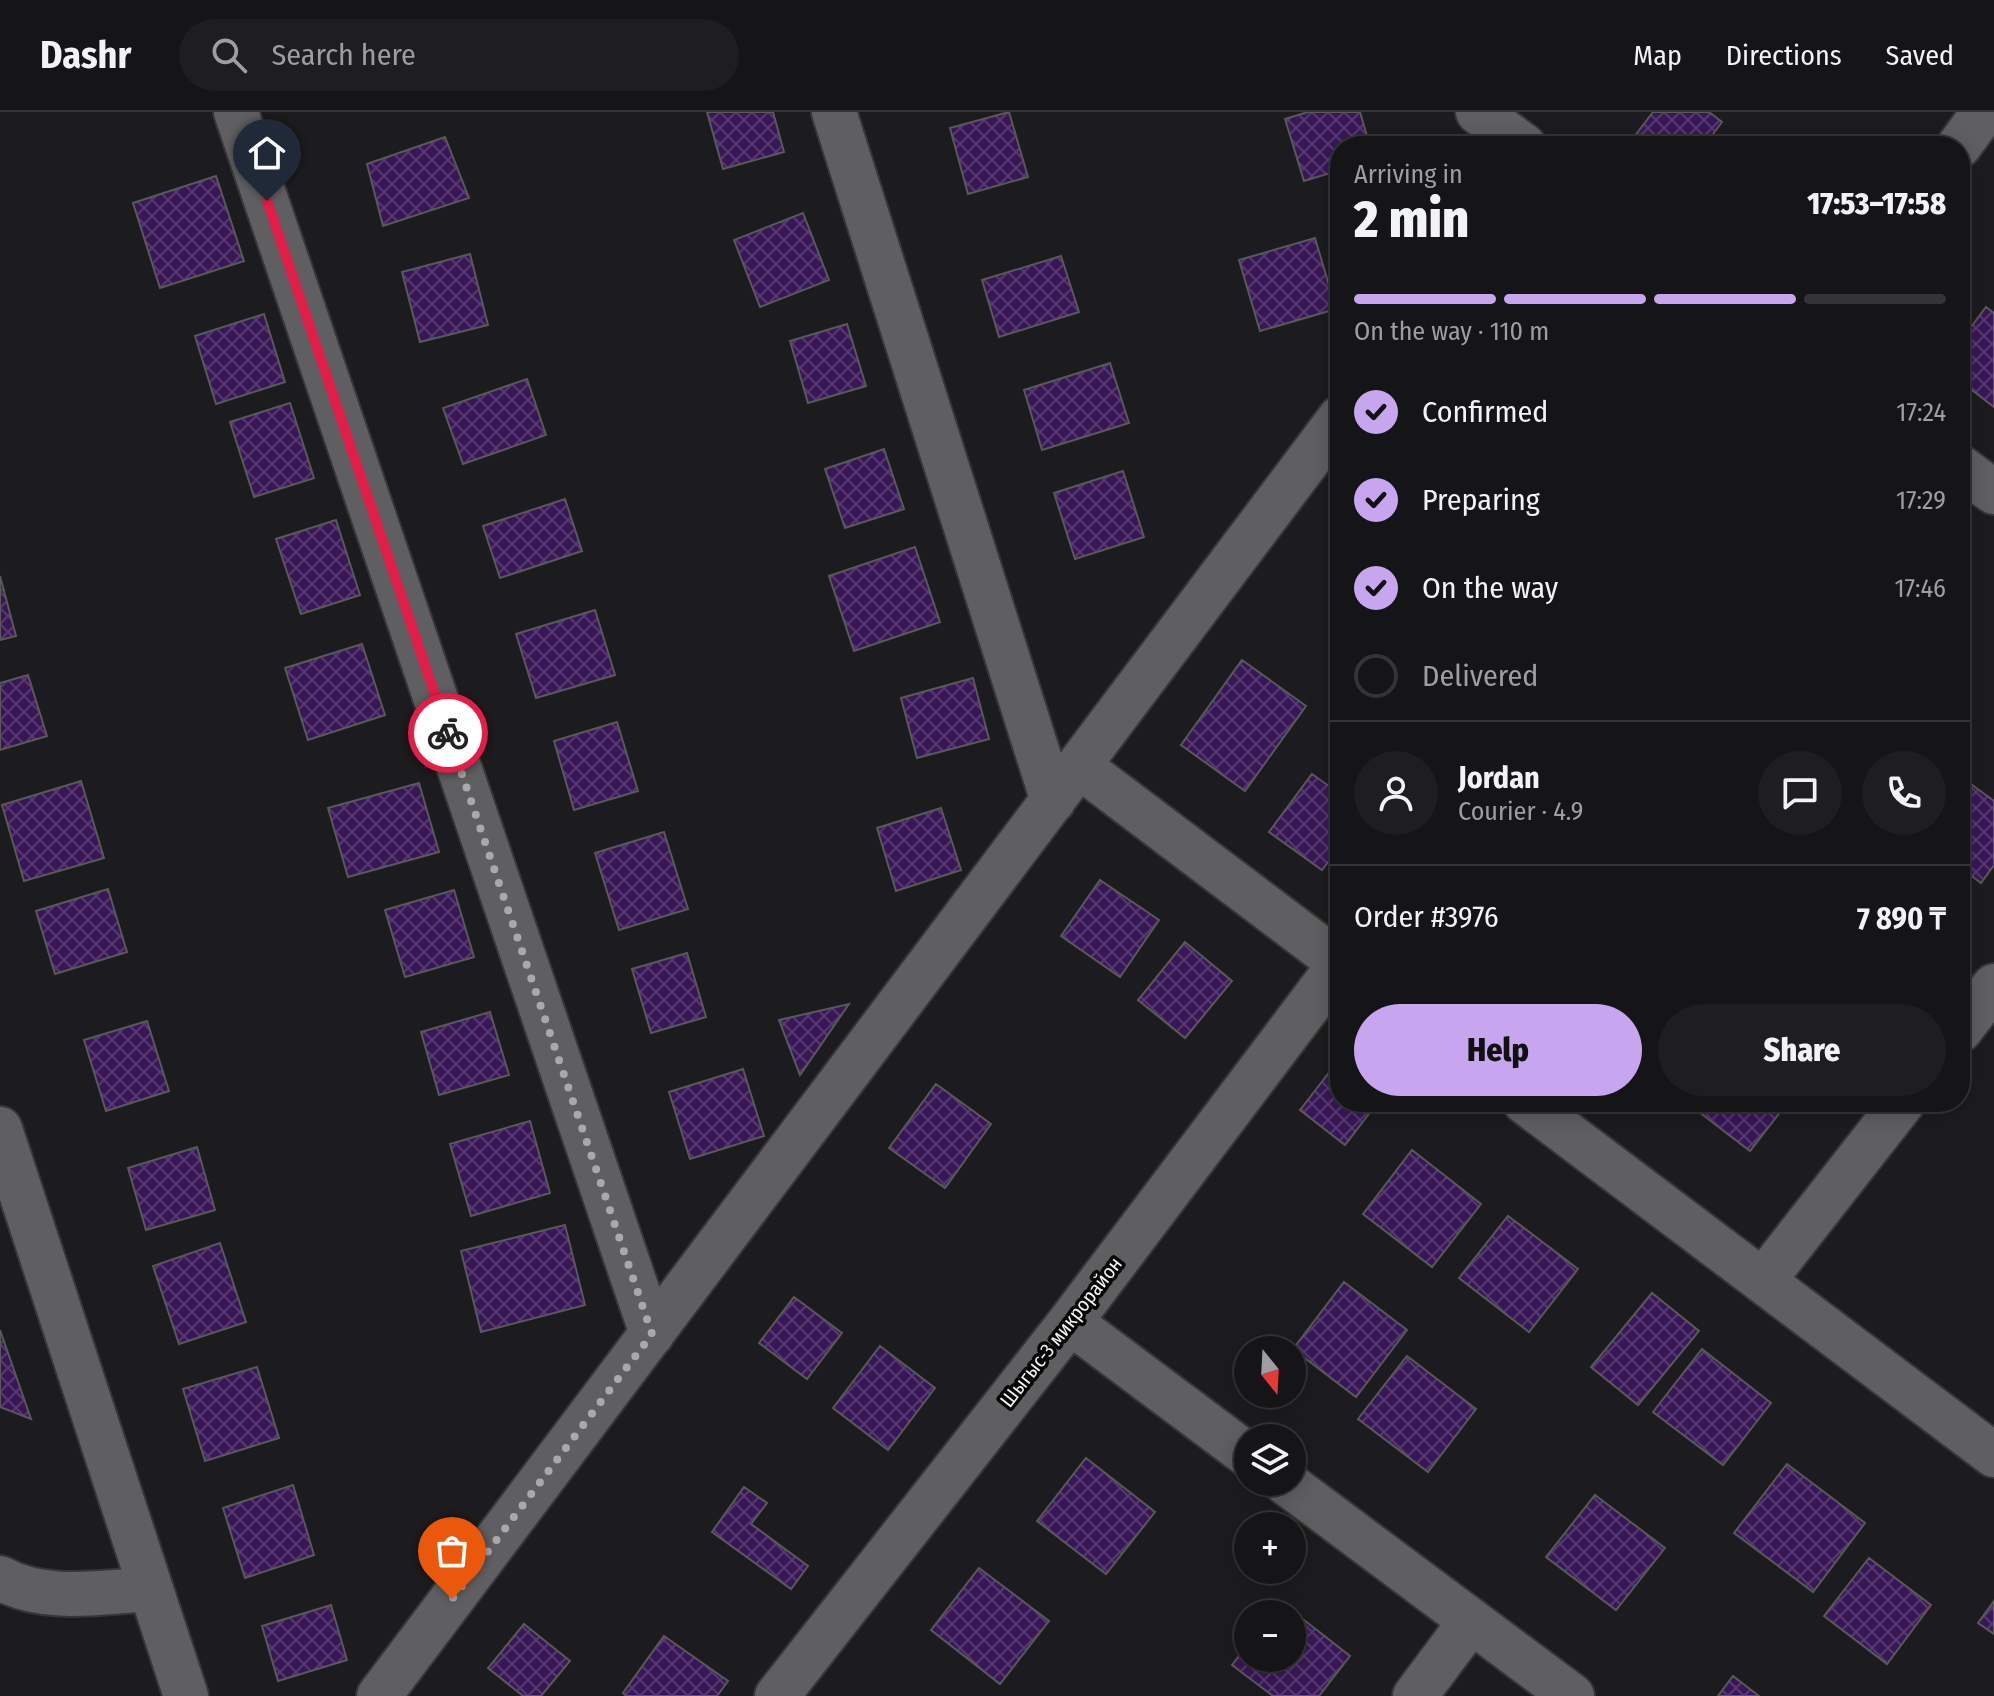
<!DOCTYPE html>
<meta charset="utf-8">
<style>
:root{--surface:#151416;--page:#1e1d1f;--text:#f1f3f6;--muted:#9d9ea1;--line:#343335;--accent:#c7a6ef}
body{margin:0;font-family:"Fira Sans Condensed",sans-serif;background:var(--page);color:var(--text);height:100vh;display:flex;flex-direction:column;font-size:30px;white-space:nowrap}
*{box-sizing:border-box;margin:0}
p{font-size:26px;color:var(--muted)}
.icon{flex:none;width:44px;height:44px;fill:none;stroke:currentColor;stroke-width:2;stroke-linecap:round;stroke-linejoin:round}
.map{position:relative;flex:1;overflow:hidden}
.drawer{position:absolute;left:1330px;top:24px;width:640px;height:976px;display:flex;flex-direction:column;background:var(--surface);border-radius:32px;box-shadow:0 4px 20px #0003,0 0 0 2px var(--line)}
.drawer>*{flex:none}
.needle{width:52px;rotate:162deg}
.fabs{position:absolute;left:1234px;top:1224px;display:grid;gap:16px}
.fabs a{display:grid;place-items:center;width:72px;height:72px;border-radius:50%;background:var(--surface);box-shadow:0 4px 20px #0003,0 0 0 2px var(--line);font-size:40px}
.pin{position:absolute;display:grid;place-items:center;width:68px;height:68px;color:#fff;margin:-82px -34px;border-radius:50% 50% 50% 0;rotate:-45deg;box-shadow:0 0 8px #0007}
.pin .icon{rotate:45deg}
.courier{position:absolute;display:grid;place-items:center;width:80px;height:80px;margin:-40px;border:6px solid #e11d48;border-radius:50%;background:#fff;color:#222;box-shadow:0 2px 10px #0007}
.headline em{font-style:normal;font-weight:800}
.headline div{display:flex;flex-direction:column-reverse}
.headline{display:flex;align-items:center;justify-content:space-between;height:136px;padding:0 24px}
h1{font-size:52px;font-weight:800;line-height:60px}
.bar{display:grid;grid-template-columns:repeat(4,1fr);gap:12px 8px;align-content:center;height:96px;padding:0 24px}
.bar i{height:10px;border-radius:6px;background:var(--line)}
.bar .on{background:var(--accent)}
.bar p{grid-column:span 4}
.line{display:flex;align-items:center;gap:20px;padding:0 24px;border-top:2px solid var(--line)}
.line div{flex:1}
.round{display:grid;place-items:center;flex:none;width:84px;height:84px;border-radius:42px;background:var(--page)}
ol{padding:0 24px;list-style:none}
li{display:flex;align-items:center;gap:24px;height:88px}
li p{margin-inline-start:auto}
li .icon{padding:8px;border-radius:50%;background:var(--accent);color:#111;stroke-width:4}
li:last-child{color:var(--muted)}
li i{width:44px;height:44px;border:4px solid var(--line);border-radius:50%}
.primary-button{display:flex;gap:16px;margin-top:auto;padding:16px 24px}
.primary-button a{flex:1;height:92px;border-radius:48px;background:var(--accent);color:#111;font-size:32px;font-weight:800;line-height:92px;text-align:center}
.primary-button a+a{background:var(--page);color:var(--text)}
header{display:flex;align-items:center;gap:48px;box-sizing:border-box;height:112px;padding:0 40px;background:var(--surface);border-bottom:2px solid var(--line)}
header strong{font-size:38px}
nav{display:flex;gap:44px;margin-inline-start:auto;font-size:28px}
.search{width:560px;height:72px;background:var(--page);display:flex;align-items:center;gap:20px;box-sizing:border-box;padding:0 28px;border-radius:44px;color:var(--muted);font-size:30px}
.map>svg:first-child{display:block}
.building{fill:url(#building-cross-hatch);stroke:#59585b;stroke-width:2}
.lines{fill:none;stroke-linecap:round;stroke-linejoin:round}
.minor-casing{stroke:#363637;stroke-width:48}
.minor{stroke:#5f5e61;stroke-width:44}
.done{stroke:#a9a8aa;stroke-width:8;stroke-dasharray:0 14.4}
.route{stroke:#e11d48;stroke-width:10}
.labels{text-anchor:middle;stroke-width:7;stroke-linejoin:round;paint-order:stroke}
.street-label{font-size:20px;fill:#f5f4f6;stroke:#060607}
</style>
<header>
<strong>Dashr</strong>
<div class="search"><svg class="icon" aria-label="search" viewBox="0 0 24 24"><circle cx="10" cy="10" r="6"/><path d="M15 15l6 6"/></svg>Search here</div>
<nav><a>Map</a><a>Directions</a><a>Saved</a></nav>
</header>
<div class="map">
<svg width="1994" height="1584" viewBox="0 0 1994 1584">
<defs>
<pattern id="building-cross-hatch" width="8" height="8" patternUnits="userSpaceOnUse" patternTransform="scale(2)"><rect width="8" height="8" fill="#391757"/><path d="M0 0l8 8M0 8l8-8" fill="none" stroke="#563970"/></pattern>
</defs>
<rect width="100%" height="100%" fill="#1c1b1d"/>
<path class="building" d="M707,0H773L784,40L723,57Z
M1009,0L1028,65L968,82L950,16Z
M1308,0H1360L1370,34H1340V58L1304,69L1285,7Z
M1653,0H1709L1722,10L1704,34H1638L1631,29Z
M445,25L469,86L383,114L367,52Z
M216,64L244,149L160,176L133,91Z
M803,101L829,168L760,195L734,128Z
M1315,126L1336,197L1260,219L1239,148Z
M470,142L488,213L420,230L402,160Z
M1061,144L1079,200L999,225L982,168Z
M1986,195L1994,201V295L1960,269V230Z
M264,202L285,270L216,292L195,224Z
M847,212L866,274L808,291L790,229Z
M1110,251L1129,311L1042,338L1024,278Z
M527,267L546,323L463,352L443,296Z
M290,291L314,366L254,385L230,310Z
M884,337L904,397L845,416L825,357Z
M1123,359L1144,425L1075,447L1054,381Z
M565,387L582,439L500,466L483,414Z
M336,408L360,483L301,502L276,427Z
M915,435L940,510L854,539L829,464Z
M0,464L16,524L0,528Z
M595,498L615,563L536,586L516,522Z
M362,532L385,603L308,628L285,556Z
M1242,548L1306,594L1245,679L1181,633Z
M28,563L47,624L0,638V571Z
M973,566L989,627L917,646L901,586Z
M617,610L638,679L574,698L554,629Z
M1312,662L1340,682V734L1322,758L1269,720Z
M1960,664L1994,689V753L1981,771L1960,755Z
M81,669L104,746L24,769L2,693Z
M419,671L439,740L348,765L328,696Z
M941,696L961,758L896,779L877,716Z
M664,720L688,797L619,818L595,741Z
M1100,768L1159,808L1120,865L1061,824Z
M108,777L127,840L55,862L36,799Z
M454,778L474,845L405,865L385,798Z
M1185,830L1232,869L1185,926L1138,888Z
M687,841L706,905L651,921L632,857Z
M849,892L800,963L779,908Z
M490,900L509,963L439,983L421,920Z
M147,909L169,979L106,999L84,928Z
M1338,949L1340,951V990H1378L1345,1033L1300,998Z
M743,957L764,1024L690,1047L669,980Z
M936,972L991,1012L945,1076L889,1036Z
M1686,990H1788L1750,1039Z
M530,1009L550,1081L471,1104L450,1032Z
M197,1035L215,1098L146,1118L128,1056Z
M1412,1038L1481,1092L1432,1155L1363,1102Z
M1508,1104L1578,1157L1529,1220L1459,1166Z
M565,1113L585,1193L481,1220L461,1139Z
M220,1131L246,1210L179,1232L153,1154Z
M1344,1170L1407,1218L1356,1285L1293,1237Z
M1652,1181L1699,1219L1638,1293L1591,1255Z
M794,1185L842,1221L807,1267L759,1231Z
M0,1218L31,1307L0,1295Z
M880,1234L935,1276L888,1338L833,1296Z
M1702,1237L1771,1291L1723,1353L1653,1300Z
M1407,1244L1476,1297L1428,1360L1358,1307Z
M257,1255L279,1326L205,1349L183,1277Z
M1086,1346L1155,1400L1106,1462L1037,1409Z
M1787,1352L1865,1411L1813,1480L1734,1421Z
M293,1373L314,1443L245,1466L223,1396Z
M744,1375L767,1391L751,1412L808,1454L791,1477L712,1420Z
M1595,1383L1665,1436L1616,1498L1546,1445Z
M1869,1446L1931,1493L1887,1552L1824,1504Z
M979,1456L1049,1509L1000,1572L931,1518Z
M1994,1489V1522L1978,1511Z
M1281,1490L1350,1544L1319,1584H1273L1232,1553L1248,1532V1546H1292V1502H1272Z
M331,1493L347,1548L278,1569L262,1514Z
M524,1512L570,1549L541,1584H523L488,1556Z
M664,1524L728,1569L717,1584H626L623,1581Z
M1733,1564L1759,1584H1718Z"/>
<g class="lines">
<defs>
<path id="minor" d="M236,0L652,1222
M834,0L1053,689
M1478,0L1524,34
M1959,34L1984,0
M1960,355L1994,380
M1079,654L1340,851
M1960,918L1994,874
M1525,990L1994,1343
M0,1017L186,1584
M1763,1169L1903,990
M1070,1210L1248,1343
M1285,1370L1572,1584
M0,1466C45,1491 101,1480 151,1477
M379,1584L1340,306
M777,1584L1070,1210L1340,852
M1415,1584L1471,1509"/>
</defs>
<use href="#minor" class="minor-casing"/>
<use href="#minor" class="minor"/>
</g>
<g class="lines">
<path class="done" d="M448,621L652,1222L452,1487"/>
<path class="route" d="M267,89L448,621"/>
</g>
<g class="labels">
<g class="street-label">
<text transform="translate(1061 1220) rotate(-52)" y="7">Шыгыс-3 микрорайон</text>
</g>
</g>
</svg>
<div class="fabs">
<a><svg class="needle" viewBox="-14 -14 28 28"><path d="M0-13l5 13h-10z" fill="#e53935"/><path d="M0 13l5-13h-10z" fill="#9d9ea1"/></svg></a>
<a><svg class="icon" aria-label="layers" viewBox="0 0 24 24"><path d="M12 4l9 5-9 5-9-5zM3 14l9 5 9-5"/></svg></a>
<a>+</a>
<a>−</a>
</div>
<div class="pin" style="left:452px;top:1487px;background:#ea580c"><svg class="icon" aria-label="bag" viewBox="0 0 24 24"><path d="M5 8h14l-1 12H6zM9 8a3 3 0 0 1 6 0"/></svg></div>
<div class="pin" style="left:267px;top:89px;background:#1f2937"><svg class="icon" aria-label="home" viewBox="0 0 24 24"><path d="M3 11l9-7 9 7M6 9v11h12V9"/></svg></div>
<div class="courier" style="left:448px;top:621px"><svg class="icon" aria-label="bike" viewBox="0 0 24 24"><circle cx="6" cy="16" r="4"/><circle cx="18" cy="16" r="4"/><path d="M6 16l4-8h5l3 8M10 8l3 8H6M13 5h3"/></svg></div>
<section class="drawer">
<div class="headline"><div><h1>2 min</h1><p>Arriving in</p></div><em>17:53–17:58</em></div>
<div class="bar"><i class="on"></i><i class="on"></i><i class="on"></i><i></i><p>On the way · 110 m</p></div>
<ol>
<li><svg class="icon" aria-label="check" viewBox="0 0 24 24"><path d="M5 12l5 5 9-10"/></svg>Confirmed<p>17:24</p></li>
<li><svg class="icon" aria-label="check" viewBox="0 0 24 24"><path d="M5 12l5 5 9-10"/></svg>Preparing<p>17:29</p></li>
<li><svg class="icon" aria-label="check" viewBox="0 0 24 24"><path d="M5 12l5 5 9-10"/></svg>On the way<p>17:46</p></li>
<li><i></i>Delivered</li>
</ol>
<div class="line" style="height:144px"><a class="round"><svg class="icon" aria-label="person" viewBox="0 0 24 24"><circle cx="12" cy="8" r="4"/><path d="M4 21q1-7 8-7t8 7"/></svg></a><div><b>Jordan</b><p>Courier · 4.9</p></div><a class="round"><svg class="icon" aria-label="chat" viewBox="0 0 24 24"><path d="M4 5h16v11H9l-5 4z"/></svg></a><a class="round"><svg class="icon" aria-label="phone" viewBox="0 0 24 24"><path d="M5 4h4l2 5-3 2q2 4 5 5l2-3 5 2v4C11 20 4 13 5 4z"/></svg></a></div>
<div class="line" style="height:104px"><div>Order #3976</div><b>7 890 ₸</b></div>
<div class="primary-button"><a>Help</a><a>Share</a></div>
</section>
</div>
